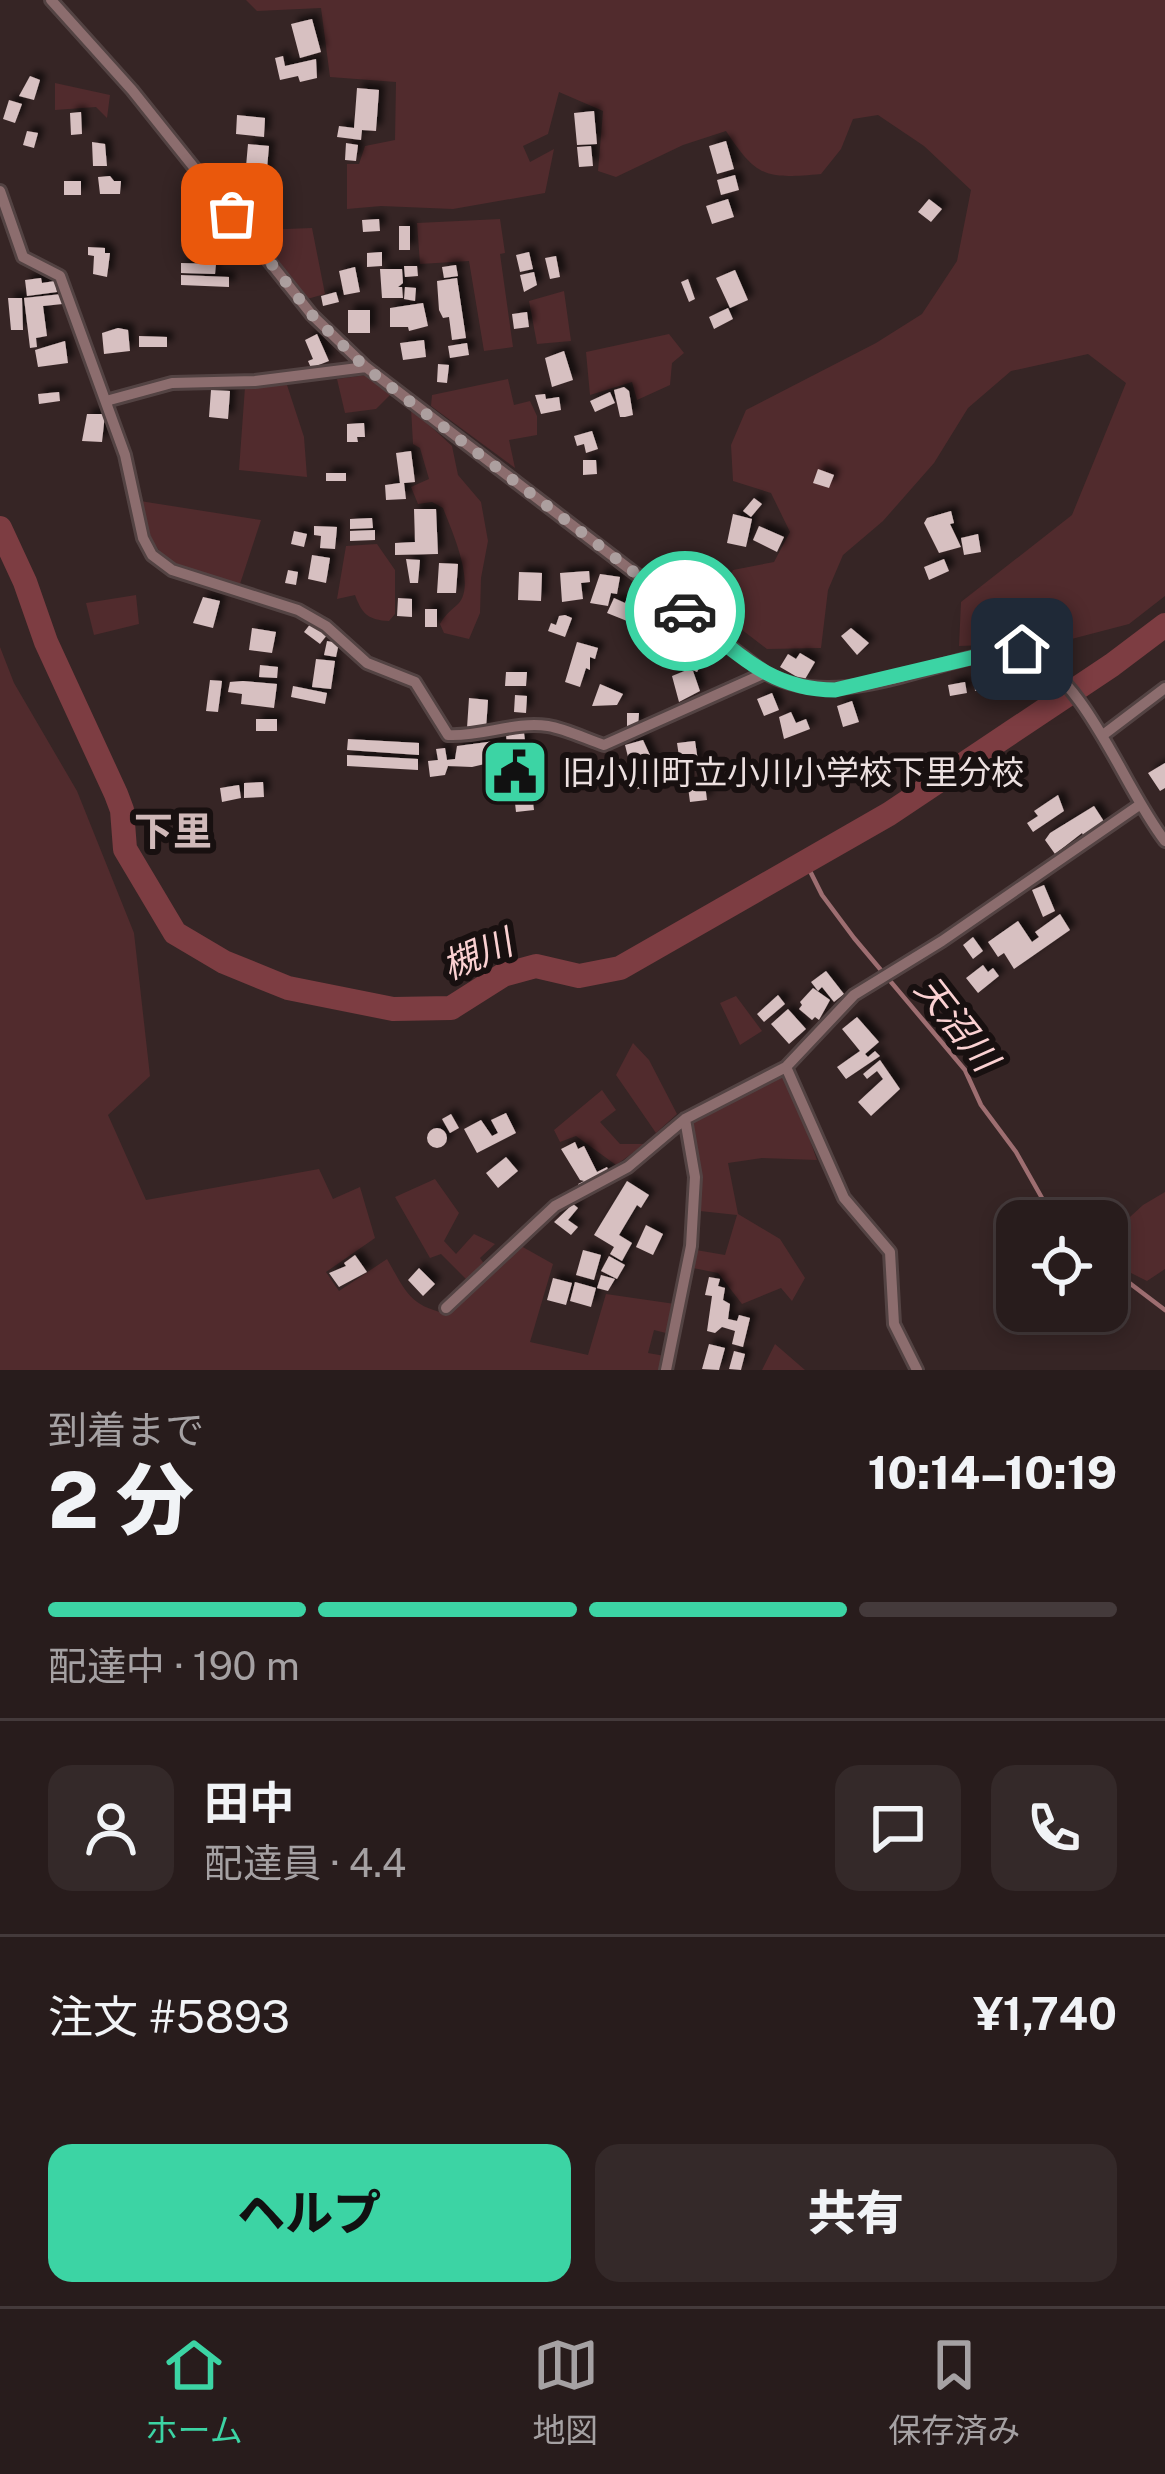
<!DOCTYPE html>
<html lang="ja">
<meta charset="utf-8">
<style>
:root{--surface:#281c1c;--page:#342929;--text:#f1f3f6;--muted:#a5a1a3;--line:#443a3b;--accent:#3cd4a4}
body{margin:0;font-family:"Public Sans","Noto Sans JP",sans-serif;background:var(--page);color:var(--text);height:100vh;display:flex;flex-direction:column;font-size:45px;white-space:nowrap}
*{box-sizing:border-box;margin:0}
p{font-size:39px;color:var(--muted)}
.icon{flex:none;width:66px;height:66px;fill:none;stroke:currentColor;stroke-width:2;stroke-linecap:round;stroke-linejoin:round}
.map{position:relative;height:1370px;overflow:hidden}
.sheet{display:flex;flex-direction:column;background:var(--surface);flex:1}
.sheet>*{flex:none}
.fabs{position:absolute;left:996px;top:1200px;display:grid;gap:24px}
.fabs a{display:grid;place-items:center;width:132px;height:132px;border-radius:24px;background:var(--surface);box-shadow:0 6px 18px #0003,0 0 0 3px var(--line);font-size:60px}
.pin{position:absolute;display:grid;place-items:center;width:102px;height:102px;color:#fff;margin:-51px;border-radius:24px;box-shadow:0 6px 18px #0006}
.courier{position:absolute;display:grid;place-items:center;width:120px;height:120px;margin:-60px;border:9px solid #3cd4a4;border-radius:50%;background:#fff;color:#222;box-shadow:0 3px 15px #0007}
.overview em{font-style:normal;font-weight:800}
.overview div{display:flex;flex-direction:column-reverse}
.overview{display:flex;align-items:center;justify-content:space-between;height:204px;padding:0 48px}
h1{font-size:78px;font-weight:800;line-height:90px}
.bar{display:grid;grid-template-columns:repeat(4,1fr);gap:18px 12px;align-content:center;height:144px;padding:0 48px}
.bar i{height:15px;border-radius:9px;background:var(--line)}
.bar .current{background:var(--accent)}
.bar p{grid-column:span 4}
.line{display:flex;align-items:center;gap:30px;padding:0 48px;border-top:3px solid var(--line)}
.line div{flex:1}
.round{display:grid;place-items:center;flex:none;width:126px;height:126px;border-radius:24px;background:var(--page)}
.primary-button{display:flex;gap:24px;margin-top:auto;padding:24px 48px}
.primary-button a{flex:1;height:138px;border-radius:24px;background:var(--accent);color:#111;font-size:48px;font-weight:800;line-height:138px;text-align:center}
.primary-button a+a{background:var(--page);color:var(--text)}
.menu{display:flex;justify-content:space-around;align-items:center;height:168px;border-top:3px solid var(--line);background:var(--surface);font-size:33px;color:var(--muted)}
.menu a{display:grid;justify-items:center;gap:6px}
.menu .current{color:var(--accent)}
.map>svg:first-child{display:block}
.green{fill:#512b2d}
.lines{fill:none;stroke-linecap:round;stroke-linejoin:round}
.stream{stroke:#9e6e71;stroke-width:4.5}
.river{stroke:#7d3d42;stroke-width:24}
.building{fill:#d7c0c1;filter:url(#shadow)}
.minor-casing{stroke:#534343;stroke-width:16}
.minor{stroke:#8c6d6e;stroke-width:10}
.done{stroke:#ac9f9f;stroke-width:12;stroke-dasharray:0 21.6}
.route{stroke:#3cd4a4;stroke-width:15}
.labels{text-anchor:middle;stroke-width:12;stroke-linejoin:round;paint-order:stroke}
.poi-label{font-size:33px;fill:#ece0e0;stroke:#181010;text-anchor:start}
.water-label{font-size:36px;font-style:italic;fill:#fbd1d2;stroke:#181010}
.quarter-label{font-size:39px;font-weight:bold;fill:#d0b9b9;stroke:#181010}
</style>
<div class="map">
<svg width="1165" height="1370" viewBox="0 0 1165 1370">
<defs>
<filter id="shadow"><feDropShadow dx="6" dy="-6" stdDeviation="3" flood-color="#0009"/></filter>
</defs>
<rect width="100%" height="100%" fill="#362525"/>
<path class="green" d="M246,0H1165V596L1129,624L1060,642L959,646L961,602L1072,515L1126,383L1088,354L1011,371L968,408L934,463L883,521L843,555L828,590L821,648L767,649L716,610L733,570L774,562L790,532L771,493L733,481L731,445L746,410L876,343L922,314L957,261L971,190L924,146L878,115L853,119L841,149L821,174C766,179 757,178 726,131L683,145L616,177L598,171L603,111L559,92L548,134L523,146L530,162L554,149L545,193L453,209L381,206L347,209V164H359L365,146L395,140L396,82L330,77L321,8L257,11Z
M55,83L110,95L107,118L96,107L55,110Z
M500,219L505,253L500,254L513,347L484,351L469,261L420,264L417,223Z
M312,228L325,294L307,299L257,235L260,230Z
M564,291L571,341L537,344L529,301Z
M669,334L684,353L672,363L670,385L637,400L632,382L590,395L586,352Z
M367,375L391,394L376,409L345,413L337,379Z
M508,379L514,405L530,401L537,416V435L509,440L515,468L431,406L432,395Z
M287,385L304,437L307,477L239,470L245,387Z
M411,408L452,446L458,475L481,502L488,541L481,578L480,613L469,639L444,633L440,624C446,613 451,611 459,603C476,583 451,529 443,508L432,502L418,504L411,487L429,479L420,448L413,444Z
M140,501L261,520L239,587C180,570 153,568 140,501Z
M377,544L395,570V614L389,621C368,620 362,614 355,595L337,599L346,546Z
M136,595L139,624L94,635L86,603Z
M0,647L14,683L77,791L134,933L150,1076L108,1115L146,1200L319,1169L333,1199L360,1187L375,1238L326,1272L339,1291L387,1259C406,1292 410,1307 450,1314L521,1246L553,1264L530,1342L588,1355L606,1294L675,1304L670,1334L654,1330L648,1353L665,1356L662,1370H0Z
M736,996L762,1031L740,1045L720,1003Z
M633,1043L649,1060L677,1114L656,1133L616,1075Z
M782,1076H787L817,1160L762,1158L728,1163L738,1214L780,1239L805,1278L792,1301L781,1288L742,1304L718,1273L693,1268L696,1250L725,1255L737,1215L700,1211V1167L692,1123Z
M602,1090L616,1110L600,1122L620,1144H645L616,1165L576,1136L560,1142L554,1130Z
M435,1179L459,1213L444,1241L456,1254L474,1234L495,1244L480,1258L485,1265L469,1282L441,1254L430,1258L395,1197Z
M1165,1192V1269L1147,1281L1107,1261V1238L1143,1205Z
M775,1344L805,1370H762Z"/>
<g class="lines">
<path class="stream" d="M807,865L822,895L854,938L965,1070L981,1105L1016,1152L1055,1221
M1107,1266L1165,1310"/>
<path class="river" d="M0,528L25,582L46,642L116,794L122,810L125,849L175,933L224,962L288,988L393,1009L451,1008L503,975L536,966L579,976L620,968L889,814L1112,665L1165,625"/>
</g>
<path class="building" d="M312,19L321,52L300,58L291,24Z
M283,56L285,66L316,59L317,78L300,82L298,76L280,80L275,58Z
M30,76L40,80L34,100L19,96Z
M357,88L379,90L376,131L362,130L361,140L337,137L339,126L354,128Z
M9,100L22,104L15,123L3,119Z
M594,111L597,144L577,145L574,113Z
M81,112L82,134L71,135L70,113Z
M237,115L265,118L264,137L236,134Z
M27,131L38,133L34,148L23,145Z
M726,141L734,169L717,174L709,146Z
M92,142L105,144L107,166H93Z
M346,143L358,145L356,161L345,160Z
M248,144L269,146L265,191L244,189Z
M591,146L593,166L579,167L577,147Z
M735,175L739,190L721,195L717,180Z
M110,176L114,181H121L120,194H100L98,177Z
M64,181H81V195H64Z
M728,199L734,217L712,224L706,206Z
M929,199L942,209L931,222L918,212Z
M379,219L380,231L363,232L362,220Z
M399,226H410V250H399Z
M88,247L105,248V253H110L107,277L93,274L94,256L88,255Z
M382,252V266L367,267V253Z
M529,252L533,269L520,272L516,255Z
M556,256L560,277L550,279L545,258Z
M181,263L216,264L215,274L181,273Z
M456,265L458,276L444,278L442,267Z
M404,266H417L418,276L405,277Z
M355,267L360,292L344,295L339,271Z
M380,269H402L403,283L398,287H402L403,298H382Z
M735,270L748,300L730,308L716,278Z
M534,272L537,285L524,292L520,275Z
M181,275L229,277V287L181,285Z
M41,278L42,283L55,281L57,292L27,296L25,280Z
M457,278L466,338L452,340L449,317L443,318L439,310L437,281Z
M688,279L695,299L689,302L681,282Z
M405,287L416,288L415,301L404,299Z
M336,292L339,302L323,306L321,296Z
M62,294L63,304L43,306L47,336L36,338L37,347L30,348L24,298Z
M8,298H22L23,330H11Z
M423,303L428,326L409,331L408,327H390V308Z
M728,308L733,319L714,329L709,317Z
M348,310H370V333H348Z
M527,312L529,327L514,329L512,314Z
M118,328L128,330L130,351L104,354L102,333Z
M317,334L329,361L311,368L308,361L313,359L305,340Z
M139,336L167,337V347H139Z
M424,340L426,357L403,360L400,343Z
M65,341L68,363L38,367L35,350Z
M467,343L469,355L450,358L448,346Z
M564,351L573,380L552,387L545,358Z
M438,364L449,365L447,383L437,382Z
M624,387L629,391L633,415L625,417H620L614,390Z
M211,390L230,391L228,419L209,417Z
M59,392L60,401L39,404L38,394Z
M610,392L615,403L595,412L590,401Z
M545,394L546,399L559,397L561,410L541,414L535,395Z
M87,414H105L102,442L82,441Z
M364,423L365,437H357L358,442H347V424Z
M592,431L598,449L586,453L584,444L577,446L574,436Z
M411,451L415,482L404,483L406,499L386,500L385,485L400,483L396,453Z
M583,460H596L597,474L583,475Z
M818,469L834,475L829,488L813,483Z
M326,473H346V481H326Z
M754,498L762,504L751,517L743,511Z
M414,509H436L438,554L395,555V543L415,542Z
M951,511L954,523L950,524L961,547L939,553L924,523L927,518Z
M733,514L752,519L746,547L727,543Z
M372,518L373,528L350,529V519Z
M314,526L337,527L335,549L320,548L321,536L314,535Z
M759,526L784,537L777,552L753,540Z
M375,530V540L350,541V531Z
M294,531L307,534L304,547L291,544Z
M978,534L981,552L964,555L961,538Z
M312,555L330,558L326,583L308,579Z
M406,559L420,560L418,583H410Z
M944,559L949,571L929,580L924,567Z
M439,563L458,564L456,593H437Z
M288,570L298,572L296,585L285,583Z
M589,571L590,582L581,583L583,599L562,602L560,573Z
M519,572L542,573L541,601L518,600Z
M600,574L620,577L617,594L611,593L608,606L590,603Z
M632,587L639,590L627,621L607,613L614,598L625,603Z
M203,597L220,601L213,628L193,623Z
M398,598L412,599V617L397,616Z
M425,609H437V627H425Z
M565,615L572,618L565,637L548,631L551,623L556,625L559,616Z
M665,615L677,620L668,640L656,634Z
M311,623L327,635L320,644L304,632Z
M252,628L276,632L272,653L249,650Z
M851,628L869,643L857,655L841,636Z
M327,641L339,643L336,657L324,655Z
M577,642L598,648L595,659L590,657V670L586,668L580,687L565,682Z
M693,646L707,653L697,672L685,666Z
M800,653L815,662L804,681L780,667L788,654L796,659Z
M316,659L335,661L331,689L312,687Z
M260,665L278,667L277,678L259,677Z
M992,666L993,685H986V690L975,691L974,667Z
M687,670L693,671L700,691L679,702L672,676Z
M506,672H527L526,686H505Z
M210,680L222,681L218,712L206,711Z
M243,681L277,684L274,708L241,704L242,694L228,692L230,682Z
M965,682L967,693L950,696L948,685Z
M600,684L623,694L617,705L592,706Z
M293,686L327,693L325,704L291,697Z
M772,693L779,710L764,716L757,699Z
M515,695L527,696L526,713L514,712Z
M469,698L488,700L486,729L467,728Z
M852,701L859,722L843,727L837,706Z
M791,712L796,723L806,719L810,729L784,739L779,717Z
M627,713H639L638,727H627Z
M256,719H277V731H256Z
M524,733L534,810L516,812L515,803H509L508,794L514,793L512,775L506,776L510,758L472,767L448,766L445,775L430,777L428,761L438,760L436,749L445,748L447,760L455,759L457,746L503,740L507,744L506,735Z
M348,739L419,743V755L347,750Z
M643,740L655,766L632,773L625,745Z
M695,741L699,768L681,770L677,743Z
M347,755L418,759V770L347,766Z
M1165,763V788L1160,791L1148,773Z
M657,769L660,783L633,790L629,776Z
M263,782L264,797L244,798V783Z
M239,785L241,798L222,802L220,788Z
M705,785L707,800L690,802L688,787Z
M1058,795L1064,811L1033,832L1027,823L1038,816L1034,811Z
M1094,806L1105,823L1084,837L1082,833L1055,854L1045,840L1050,833Z
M1044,885L1055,911L1043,917L1032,890Z
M1060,914L1070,930L1014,969L1004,953L998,957L988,942L1018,921L1032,942L1039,937L1035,932Z
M973,937L983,951L973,959L963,945Z
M983,965L988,972L993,968L999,976L978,993L966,978Z
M826,971L844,994L834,1002L822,987L818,991L811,982Z
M813,988L830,1000L819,1020L815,1017L812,1020L799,1009L802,1005L800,1002Z
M778,995L785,1004L764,1022L757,1014Z
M788,1009L806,1029L789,1044L771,1024Z
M857,1017L879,1042L865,1054L868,1057L875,1051L880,1056L846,1079L837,1067L860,1051L842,1029Z
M880,1060L900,1089L871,1116L858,1102L883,1079L877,1071L867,1079L863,1074Z
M506,1113L516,1133L477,1153L464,1129L481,1120L492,1136L498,1133L491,1120Z
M451,1114L459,1128L450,1133L442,1119Z
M427 1138a10 10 0 1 1 20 0a10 10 0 1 1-20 0Z
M575,1142L578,1149L584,1146L597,1172L607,1167L610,1175L581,1189L578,1184L584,1181L580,1180L561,1149Z
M506,1157L518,1171L498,1188L486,1173Z
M627,1181L649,1195L641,1208L637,1205L619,1235L632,1243L622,1261L610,1254L614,1247L594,1235Z
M573,1204L578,1208L568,1220L578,1227L571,1235L554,1222Z
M646,1225L663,1234L653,1255L636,1247Z
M583,1250L601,1255L594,1280L576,1275Z
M355,1255L367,1272L339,1287L329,1273L346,1266L344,1263Z
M609,1256L625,1265L617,1279L601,1271Z
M419,1268L435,1284L423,1296L408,1280Z
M601,1275L615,1279L608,1291L597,1288Z
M709,1277L720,1279L718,1286L725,1288L723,1300L730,1304L728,1319L737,1321L739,1315L750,1318L743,1347L732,1344L735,1331L722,1327L715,1333L707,1331L712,1296L705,1295Z
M553,1278L572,1283L566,1305L547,1300Z
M575,1282L596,1288L591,1307L570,1301Z
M709,1344L725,1348L719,1370L702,1369Z
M734,1351L745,1354L741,1370L729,1369Z"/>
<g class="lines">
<defs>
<path id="minor" d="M51,0L132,90L312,315L366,367L765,673C843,716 939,654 1022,649C1090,683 1120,782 1165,841
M0,191L23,257L60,276L125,455L143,538L152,555L172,570L298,610L326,626L367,663L415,682L448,735C482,737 514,721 548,726C566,729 586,739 604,745L765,673
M106,401L172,383L255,381L366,367
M1103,735L1165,688
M786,1067L844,1198L890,1252L894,1324L917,1370
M446,1308L555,1206L628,1167L685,1119L786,1067L854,995L942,941L1138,806
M666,1370L691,1246L695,1177L685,1119"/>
</defs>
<use href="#minor" class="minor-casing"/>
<use href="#minor" class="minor"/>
</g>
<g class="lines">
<path class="done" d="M232,214L312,315L366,368L685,611"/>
<path class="route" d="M685,611C735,650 768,690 835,690L1004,650L1022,649"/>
</g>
<defs>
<symbol id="civic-square" viewBox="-11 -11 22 22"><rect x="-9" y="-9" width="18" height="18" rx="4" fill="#3cd4a4" stroke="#181010"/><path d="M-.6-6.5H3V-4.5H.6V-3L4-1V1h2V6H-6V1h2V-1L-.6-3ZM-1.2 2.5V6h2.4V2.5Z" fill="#111"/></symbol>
</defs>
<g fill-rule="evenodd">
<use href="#civic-square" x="477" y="734" width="76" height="76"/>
</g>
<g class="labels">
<g class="poi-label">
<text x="562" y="784">旧小川町立小川小学校下里分校</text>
</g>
<g class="water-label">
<text transform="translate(477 954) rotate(-23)" y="13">槻川</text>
<text transform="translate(957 1023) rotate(52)" y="13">天沼川</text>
</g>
<g class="quarter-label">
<text x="173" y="845">下里</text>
</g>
</g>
</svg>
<div class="fabs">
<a><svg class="icon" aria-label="locate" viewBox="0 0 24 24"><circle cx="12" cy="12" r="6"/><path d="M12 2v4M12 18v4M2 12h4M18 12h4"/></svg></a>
</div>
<div class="pin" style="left:232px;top:214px;background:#ea580c"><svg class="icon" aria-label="bag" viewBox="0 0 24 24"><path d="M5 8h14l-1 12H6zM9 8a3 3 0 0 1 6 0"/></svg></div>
<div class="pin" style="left:1022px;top:649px;background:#1f2937"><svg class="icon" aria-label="home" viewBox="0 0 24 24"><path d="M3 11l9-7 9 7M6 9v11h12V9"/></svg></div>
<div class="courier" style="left:685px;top:611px"><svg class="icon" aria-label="car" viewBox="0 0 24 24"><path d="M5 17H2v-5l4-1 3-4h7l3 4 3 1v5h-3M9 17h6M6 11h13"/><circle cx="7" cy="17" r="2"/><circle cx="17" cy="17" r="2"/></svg></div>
</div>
<section class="sheet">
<div class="overview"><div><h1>2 分</h1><p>到着まで</p></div><em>10:14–10:19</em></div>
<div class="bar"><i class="current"></i><i class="current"></i><i class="current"></i><i></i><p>配達中 · 190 m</p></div>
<div class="line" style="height:216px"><a class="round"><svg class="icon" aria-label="person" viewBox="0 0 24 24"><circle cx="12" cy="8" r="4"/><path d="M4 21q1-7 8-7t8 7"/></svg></a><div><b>田中</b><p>配達員 · 4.4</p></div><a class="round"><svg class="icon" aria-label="chat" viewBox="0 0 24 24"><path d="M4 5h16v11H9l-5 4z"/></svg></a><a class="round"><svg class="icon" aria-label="phone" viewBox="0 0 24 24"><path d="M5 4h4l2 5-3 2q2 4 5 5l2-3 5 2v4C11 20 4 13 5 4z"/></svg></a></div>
<div class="line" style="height:156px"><div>注文 #5893</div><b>¥1,740</b></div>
<div class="primary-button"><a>ヘルプ</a><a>共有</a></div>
</section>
<nav class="menu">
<a class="current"><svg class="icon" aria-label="home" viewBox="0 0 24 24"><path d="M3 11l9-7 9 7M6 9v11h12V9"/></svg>ホーム</a>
<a><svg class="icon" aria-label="map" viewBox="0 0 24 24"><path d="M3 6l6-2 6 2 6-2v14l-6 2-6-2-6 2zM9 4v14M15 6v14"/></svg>地図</a>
<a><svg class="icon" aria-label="saved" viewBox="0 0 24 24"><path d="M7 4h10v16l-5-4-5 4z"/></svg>保存済み</a>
</nav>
